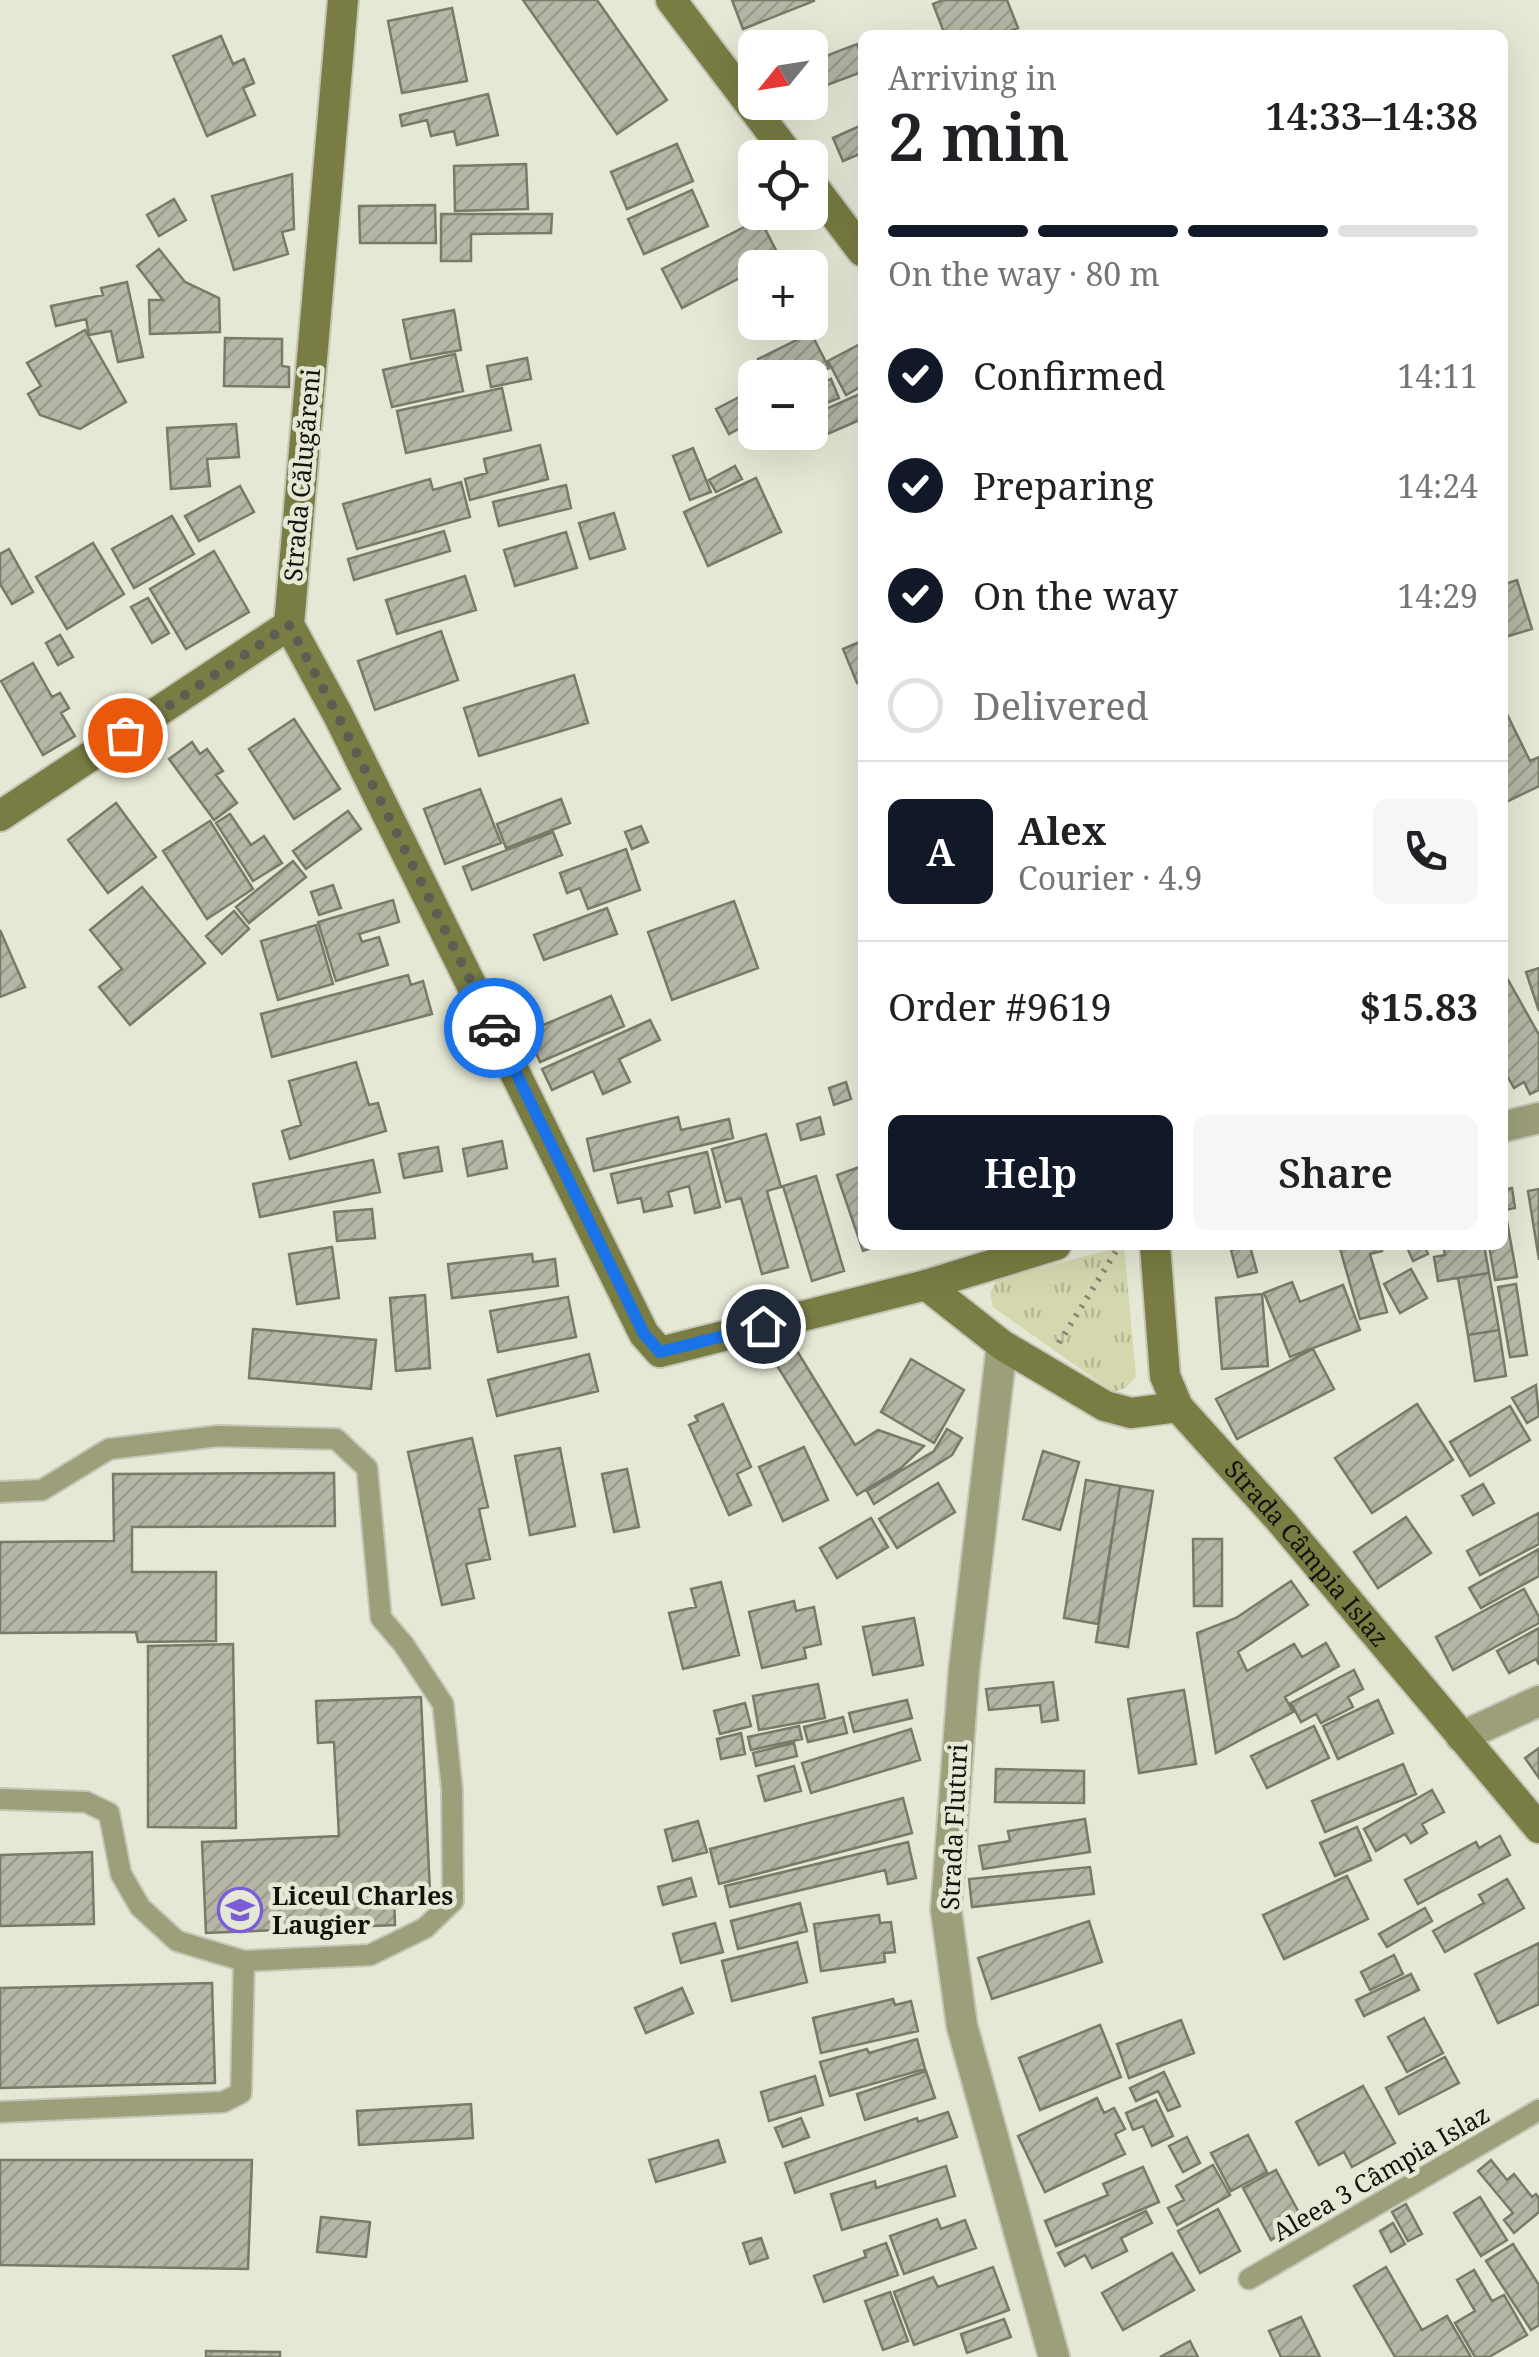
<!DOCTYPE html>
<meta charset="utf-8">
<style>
:root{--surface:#fff;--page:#f6f6f6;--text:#202124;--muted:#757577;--line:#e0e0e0;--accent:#111827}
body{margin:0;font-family:"Noto Serif",serif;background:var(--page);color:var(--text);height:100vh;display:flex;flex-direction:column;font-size:38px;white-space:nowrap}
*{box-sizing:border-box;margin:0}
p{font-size:32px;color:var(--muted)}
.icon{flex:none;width:55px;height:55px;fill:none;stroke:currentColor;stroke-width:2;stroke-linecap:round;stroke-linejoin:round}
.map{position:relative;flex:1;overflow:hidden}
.panel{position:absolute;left:858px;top:30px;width:650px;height:1220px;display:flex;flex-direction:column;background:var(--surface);border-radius:15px;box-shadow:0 10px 40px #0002}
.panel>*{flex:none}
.needle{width:65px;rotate:240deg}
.fabs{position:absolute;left:738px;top:30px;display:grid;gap:20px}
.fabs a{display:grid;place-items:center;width:90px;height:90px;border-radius:15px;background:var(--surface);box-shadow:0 10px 40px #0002;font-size:50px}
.pin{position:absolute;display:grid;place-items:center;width:85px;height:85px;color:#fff;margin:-42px;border:5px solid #fff;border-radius:50%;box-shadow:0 2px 10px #0007}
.courier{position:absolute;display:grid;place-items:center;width:100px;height:100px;margin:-50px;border:8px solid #1a73e8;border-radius:50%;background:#fff;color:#222;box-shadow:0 2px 12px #0007}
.head em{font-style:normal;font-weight:600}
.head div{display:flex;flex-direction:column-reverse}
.head{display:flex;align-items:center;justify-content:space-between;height:170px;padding:0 30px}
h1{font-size:65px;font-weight:600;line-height:75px}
.bar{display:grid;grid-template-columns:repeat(4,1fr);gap:15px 10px;align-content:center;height:120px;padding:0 30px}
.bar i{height:12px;border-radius:8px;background:var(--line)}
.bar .on{background:var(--accent)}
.bar p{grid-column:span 4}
.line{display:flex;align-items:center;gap:25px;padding:0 30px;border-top:2px solid var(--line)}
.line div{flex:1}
.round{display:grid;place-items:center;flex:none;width:105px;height:105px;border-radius:15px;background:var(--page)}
ol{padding:0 30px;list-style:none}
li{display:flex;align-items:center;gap:30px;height:110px}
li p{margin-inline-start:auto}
li .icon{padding:10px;border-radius:50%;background:var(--accent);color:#fff;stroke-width:4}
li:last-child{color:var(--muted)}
li i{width:55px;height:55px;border:5px solid var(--line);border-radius:50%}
.cta{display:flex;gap:20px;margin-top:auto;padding:20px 30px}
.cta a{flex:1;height:115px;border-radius:15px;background:var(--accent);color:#fff;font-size:40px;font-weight:600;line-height:115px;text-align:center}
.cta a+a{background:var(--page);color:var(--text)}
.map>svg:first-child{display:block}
.grass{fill:url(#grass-tufts)}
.building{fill:url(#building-hatch);stroke:#787a6a;stroke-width:2.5}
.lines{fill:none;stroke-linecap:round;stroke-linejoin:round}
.lane-casing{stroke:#c4c6b6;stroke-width:24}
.street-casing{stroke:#c4c6b6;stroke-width:34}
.secondary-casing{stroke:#c4c6b6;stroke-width:34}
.path{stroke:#828377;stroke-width:6;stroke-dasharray:2.5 8;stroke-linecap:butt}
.lane{stroke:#9c9f79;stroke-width:20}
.street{stroke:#9c9f79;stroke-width:30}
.secondary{stroke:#797c43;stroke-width:30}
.done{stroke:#5c5e53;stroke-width:10;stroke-dasharray:0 18}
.route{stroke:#1a73e8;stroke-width:12}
.labels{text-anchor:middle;stroke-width:9;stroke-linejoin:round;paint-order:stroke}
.street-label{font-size:25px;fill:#12130d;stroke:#e6e8d6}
.poi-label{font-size:25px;font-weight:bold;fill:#12130d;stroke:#e6e8d6;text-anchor:start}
</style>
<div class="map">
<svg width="1539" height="2357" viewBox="0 0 1539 2357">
<defs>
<pattern id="grass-tufts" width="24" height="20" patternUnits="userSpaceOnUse" patternTransform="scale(2.5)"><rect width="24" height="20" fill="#d5d8af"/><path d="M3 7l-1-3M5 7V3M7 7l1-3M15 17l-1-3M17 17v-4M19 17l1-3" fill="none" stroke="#b6b895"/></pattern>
<pattern id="building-hatch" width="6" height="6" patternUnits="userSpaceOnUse" patternTransform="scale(2.5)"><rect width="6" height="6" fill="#b5b6a5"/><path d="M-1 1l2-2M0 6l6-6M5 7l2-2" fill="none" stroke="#9b9c8d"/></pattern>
</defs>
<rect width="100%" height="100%" fill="#e6e8d6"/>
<path class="grass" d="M1124,1246L1136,1376L1126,1388L1113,1392L993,1307L990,1292L998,1279Z"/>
<path class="building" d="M523,0H597L667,100L617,134Z
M732,0H814V1L743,29Z
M943,0H1007L1018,28L1000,35H945L933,4Z
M452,8L467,81L402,93L388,21Z
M221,36L233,64L244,59L254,83L243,88L255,115L207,136L173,56Z
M857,44L862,58V72L811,91L810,62Z
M488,94L498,135L457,145L454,131L431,136L427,120L402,126L400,115Z
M862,125V153L843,161L833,138Z
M677,144L693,181L627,209L611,172Z
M526,164L528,209L455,211L454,166Z
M292,174L294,229L282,232L288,254L234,270L212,196Z
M692,190L708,226L644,254L628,219Z
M174,199L186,220L159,236L147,215Z
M435,205L436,243H360L359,206Z
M441,214H552L551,233L471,234V261H441Z
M760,219L780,258L755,268V270L682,308L662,269Z
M159,249L185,282L219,298L220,332L150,334L149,300H163L137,266Z
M127,282L143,357L118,362L111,331L89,335L86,319L56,326L51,306L103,295L101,288Z
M454,310L461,350L411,359L403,320Z
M85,330L126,402L80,429L40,415L28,394L41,386L27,363Z
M811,333L829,368L810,378H768L758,359Z
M225,338L282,339V366L289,367V387L224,386Z
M862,343V386L846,395L828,361Z
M455,354L463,391L392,407L383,370Z
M527,358L531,379L491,387L487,366Z
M831,379L839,398L810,410V388Z
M502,388L511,430L406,453L397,411Z
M755,389V420L729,434L716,409Z
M862,393V419L800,446L794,432H810V416Z
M236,424L239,457L207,459L210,486L171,489L167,428Z
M540,445L548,479L470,500L465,479L487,473L484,459Z
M693,448L711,492L690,500L673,456Z
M735,466L742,479L716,492L709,480Z
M756,478L781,532L708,566L684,512Z
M430,479L433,490L461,482L470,517L357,549L343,504Z
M566,485L571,508L499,526L493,502Z
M240,486L254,512L199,541L185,516Z
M614,513L625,549L590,559L579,523Z
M172,516L194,554L134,588L112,549Z
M444,531L450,551L354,580L348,559Z
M566,532L577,568L515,586L504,550Z
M93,543L124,594L67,629L36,577Z
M9,549L33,592L12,604L0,584V554Z
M214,551L249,612L186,649L150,589Z
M465,576L476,610L397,634L386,600Z
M1517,580L1532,629L1502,638V585Z
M148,598L169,633L152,643L131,607Z
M441,631L458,680L375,710L358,661Z
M60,635L73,657L58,665L46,643Z
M862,641V681L857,683L843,649Z
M33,663L52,697L60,693L69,708L61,713L75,736L43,755L1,681Z
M574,675L588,723L479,756L464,708Z
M1502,704L1530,761L1539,757V786L1502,804Z
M294,719L340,789L294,819L249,749Z
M192,742L200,754L207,749L223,771L216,775L237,803L214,820L169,759Z
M480,789L501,843L445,864L424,809Z
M561,799L570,823L506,848L497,824Z
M116,803L156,857L108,893L68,840Z
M348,811L361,829L306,869L293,851Z
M230,814L251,845L264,836L282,863L253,881L216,823Z
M210,821L253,889L207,919L163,851Z
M641,826L648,842L632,849L625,832Z
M553,832L562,855L472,890L463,867Z
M626,849L640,890L588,909L580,888L567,893L560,873Z
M293,861L306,877L249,923L236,907Z
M333,885L341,908L319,915L311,892Z
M142,887L205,963L130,1025L99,987L122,969L90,930Z
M393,900L399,922L359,934L362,942L379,937L388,965L336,981L318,922Z
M734,901L758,968L672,1000L648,932Z
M607,908L617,934L544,960L534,935Z
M234,911L249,929L222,954L206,936Z
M316,925L333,984L278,1000L261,941Z
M0,930L25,987L0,997Z
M1539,968V1011L1526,972Z
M1502,969L1539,1035V1090L1530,1094L1524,1082L1514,1088L1502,1067Z
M408,975L411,985L423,981L432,1014L272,1057L261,1014Z
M611,996L624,1026L540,1062L527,1032Z
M650,1020L660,1040L619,1059L630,1082L603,1094L593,1071L552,1090L542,1069Z
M356,1062L369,1105L378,1103L386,1131L290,1159L282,1131L301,1125L289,1081Z
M846,1082L851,1099L834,1105L829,1088Z
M678,1117L681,1130L729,1119L733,1138L594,1171L587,1139Z
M820,1117L824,1134L801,1140L797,1124Z
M766,1134L781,1187L767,1191L788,1267L762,1274L741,1198L726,1202L712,1149Z
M502,1141L507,1168L468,1176L463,1149Z
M438,1147L442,1171L404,1178L399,1154Z
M707,1152L720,1207L695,1213L689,1186L668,1192L672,1206L644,1212L641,1198L618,1203L611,1174Z
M373,1160L380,1192L260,1217L253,1184Z
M862,1166V1245H880L863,1251L837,1175Z
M816,1176L844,1271L812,1281L783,1186Z
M1512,1188L1515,1208L1505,1210L1517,1277L1495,1280L1489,1245H1502V1190Z
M1539,1189V1260L1528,1191Z
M372,1209L375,1238L337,1241L334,1212Z
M1339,1245H1380L1382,1251L1370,1254L1387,1312L1360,1319Z
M1406,1245H1424L1428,1254L1413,1261Z
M1443,1245H1484L1489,1273L1438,1281L1434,1257L1445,1255Z
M1250,1246L1257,1272L1238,1277L1231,1250Z
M332,1247L339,1298L297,1304L289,1254Z
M532,1254L533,1262L555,1259L558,1286L452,1298L448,1264Z
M1411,1269L1427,1298L1400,1313L1384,1284Z
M1489,1273L1499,1330L1468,1335L1458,1278Z
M1292,1282L1300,1302L1343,1285L1360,1330L1290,1357L1264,1293Z
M1516,1284L1527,1355L1510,1357L1498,1287Z
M1262,1294L1268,1366L1222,1369L1216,1298Z
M425,1295L430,1368L396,1371L390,1298Z
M568,1297L576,1337L498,1352L490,1311Z
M253,1329L376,1340L371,1389L249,1378Z
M1499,1330L1506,1376L1475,1381L1468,1335Z
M1313,1349L1334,1389L1237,1439L1216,1399Z
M797,1351L855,1445L878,1430L924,1446L901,1468L857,1495L776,1364Z
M589,1354L598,1391L497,1416L488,1380Z
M911,1359L964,1390L934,1443L881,1412Z
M1536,1385L1539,1416L1527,1423L1512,1398Z
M723,1404L751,1467L737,1474L751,1505L729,1515L689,1425L698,1421L695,1416Z
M1417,1404L1453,1460L1372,1513L1335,1458Z
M1510,1406L1530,1440L1470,1476L1450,1442Z
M947,1429L962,1438L952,1455L874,1504L867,1491L934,1451Z
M472,1438L488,1507L479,1509L490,1559L466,1564L474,1598L442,1605L408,1452Z
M804,1447L828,1500L783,1521L759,1467Z
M560,1448L575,1526L530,1535L515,1456Z
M1043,1451L1079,1462L1060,1530L1023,1519Z
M627,1469L639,1527L614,1532L602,1474Z
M334,1473L335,1526L132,1527V1572H216V1641L138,1642L136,1632L0,1633V1542L114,1541L113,1474Z
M1086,1480L1120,1486L1098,1624L1064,1618Z
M938,1483L955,1512L897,1548L879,1519Z
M1483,1484L1494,1503L1473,1515L1462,1496Z
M1120,1486L1153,1491L1128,1647L1096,1642Z
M1539,1513V1544L1480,1575L1467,1551Z
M1406,1517L1431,1553L1378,1588L1354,1552Z
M871,1518L888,1547L837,1578L820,1548Z
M1193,1539H1222V1606H1194Z
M1539,1549V1576L1481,1608L1469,1588Z
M1291,1581L1308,1605L1238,1652L1247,1671L1294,1644L1302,1657L1326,1643L1339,1666L1285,1697L1293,1712L1216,1753L1197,1633L1236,1618Z
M721,1582L739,1655L683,1669L669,1613L696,1607L691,1589Z
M1524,1589L1539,1617V1623L1453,1670L1436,1637Z
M794,1601L796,1611L814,1607L821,1644L804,1648L806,1658L762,1668L749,1612Z
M914,1618L923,1665L873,1675L863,1627Z
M1539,1628V1665L1536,1659L1509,1673L1497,1651Z
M233,1644L236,1828L148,1827V1646Z
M1354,1670L1363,1689L1348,1697L1353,1707L1321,1723L1316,1714L1301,1722L1291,1703Z
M1053,1682L1058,1720L1042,1722L1040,1705L989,1710L986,1689Z
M818,1684L825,1718L759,1730L753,1696Z
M1184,1690L1196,1764L1139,1773L1128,1699Z
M421,1697L430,1892L394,1894L395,1925L206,1933L202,1842L339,1836L334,1742L318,1743L316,1701Z
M907,1700L912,1718L854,1732L849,1713Z
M1378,1700L1393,1733L1338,1759L1323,1726Z
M745,1703L751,1726L720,1734L714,1711Z
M843,1717L847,1733L808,1742L804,1727Z
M799,1726L802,1739L751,1750L748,1737Z
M1314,1726L1329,1758L1267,1788L1251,1756Z
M911,1729L920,1760L811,1793L802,1763Z
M741,1733L745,1754L721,1759L717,1739Z
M794,1743L797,1756L756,1766L753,1753Z
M1539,1748V1778L1525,1758Z
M1403,1764L1416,1794L1325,1832L1312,1801Z
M794,1766L801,1791L765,1801L758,1776Z
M996,1769L1084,1771V1803L995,1802Z
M1432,1790L1444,1812L1422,1824L1427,1833L1411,1843L1405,1834L1376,1851L1364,1829Z
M903,1798L912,1833L719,1884L710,1849Z
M1085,1819L1090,1852L983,1869L979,1846L1010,1841L1008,1831Z
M698,1821L707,1852L673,1861L665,1830Z
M1357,1827L1371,1860L1335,1876L1320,1843Z
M1500,1836L1510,1855L1418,1904L1405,1880L1476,1842L1479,1848Z
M908,1842L916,1878L888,1884L885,1870L730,1907L725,1886Z
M92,1852L94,1924L0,1926V1855Z
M1090,1867L1094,1894L972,1907L969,1879Z
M1347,1876L1368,1919L1284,1959L1263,1915Z
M691,1878L696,1896L663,1905L658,1887Z
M1507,1879L1524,1908L1445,1952L1433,1931L1484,1903L1479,1895Z
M800,1903L807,1931L738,1949L731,1921Z
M1425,1908L1432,1921L1387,1947L1379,1934Z
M879,1915L880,1923L891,1922L895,1952L884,1953L885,1962L821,1971L814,1924Z
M1089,1921L1102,1962L992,1999L978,1958Z
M715,1923L723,1952L681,1963L673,1934Z
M797,1942L807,1982L732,2001L722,1961Z
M1539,1943V2004L1498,2023L1475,1974Z
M1394,1955L1403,1974L1370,1990L1361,1972Z
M1411,1974L1419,1990L1364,2016L1356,2000Z
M212,1983L215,2083L0,2088V1988Z
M682,1988L693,2013L646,2033L635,2008Z
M893,1999L895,2005L911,2001L918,2031L821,2053L813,2018Z
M1424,2018L1443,2053L1407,2072L1388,2037Z
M1181,2020L1194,2053L1129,2078L1117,2044Z
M1100,2025L1121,2077L1040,2110L1019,2058Z
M917,2039L925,2069L830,2096L820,2062L867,2049L869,2053Z
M1445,2057L1459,2083L1399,2114L1386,2088Z
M926,2071L935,2098L865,2120L857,2094Z
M1164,2072L1180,2106L1168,2111L1158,2091L1136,2101L1130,2088Z
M815,2076L823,2105L769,2121L761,2092Z
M1363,2086L1395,2143L1352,2167L1344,2152L1319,2165L1296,2122Z
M1097,2098L1104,2113L1114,2108L1125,2129L1115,2134L1125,2154L1045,2192L1018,2136Z
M1156,2100L1173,2136L1152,2146L1143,2126L1133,2130L1126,2113Z
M471,2104L473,2138L359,2145L357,2111Z
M948,2112L957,2137L795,2193L785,2163L917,2118L918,2122Z
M801,2118L809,2137L783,2147L775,2128Z
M1248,2135L1267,2172L1231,2191L1211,2153Z
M1187,2137L1200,2163L1183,2172L1169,2146Z
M718,2140L725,2162L656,2182L649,2160Z
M0,2160H252L248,2269L0,2265Z
M1491,2160L1507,2180L1514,2174L1532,2197L1536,2194L1539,2198V2212L1514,2233L1504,2220L1513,2213L1478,2171Z
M1213,2165L1230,2195L1177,2225L1168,2208L1184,2200L1176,2186Z
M946,2166L955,2196L842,2230L831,2194L875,2181L876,2188Z
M1143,2167L1159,2202L1056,2246L1045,2221L1108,2195L1103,2184Z
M1276,2170L1304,2222L1271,2240L1243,2188Z
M1480,2197L1507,2240L1481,2256L1454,2213Z
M1406,2204L1422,2234L1408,2241L1392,2212Z
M1218,2209L1240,2251L1200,2273L1178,2231Z
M1146,2211L1152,2223L1121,2238L1127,2251L1092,2268L1085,2255L1065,2266L1058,2253Z
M321,2217L370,2222L366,2257L317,2252Z
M937,2219L941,2229L965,2220L976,2248L904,2274L890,2236Z
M1393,2223L1405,2244L1391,2252L1380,2231Z
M761,2238L768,2258L750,2264L743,2243Z
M886,2243L898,2275L824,2302L814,2276L866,2257L864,2251Z
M1513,2244L1539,2285V2325L1531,2330L1486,2261Z
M1172,2253L1194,2290L1123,2330L1102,2293Z
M993,2267L1009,2310L914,2345L894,2292L933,2277L938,2287Z
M1386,2267L1422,2330L1447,2316L1471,2357H1395L1354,2286Z
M1474,2270L1492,2301L1504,2295L1527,2335L1489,2357H1475L1455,2323L1475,2311L1457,2280Z
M890,2292L908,2341L883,2350L865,2301Z
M1301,2317L1320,2357H1281L1269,2331Z
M1004,2319L1011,2337L967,2353L961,2334Z
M1190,2341L1198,2357H1160Z
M206,2351L280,2352V2357H206Z"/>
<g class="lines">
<defs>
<path id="lane" d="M0,1492L42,1490L109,1449L218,1436L336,1439L367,1468L381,1618L404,1645L443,1704L452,1789L453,1901L425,1928L370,1955L244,1961L177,1941L140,1907L121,1874L109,1813L86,1802L0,1799
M0,2112L223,2102L241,2093L244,1961
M1249,2279L1539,2110"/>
<path id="street" d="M1502,1127L1539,1118
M1002,1345L964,1670L946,1910L962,2026L1054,2357
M1461,1737L1539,1701"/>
<g id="secondary">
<path d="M343,0L289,625L338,715L644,1334L660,1352L926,1285L1056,1245"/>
<path d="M671,0L791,158"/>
<path d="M810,182L862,251"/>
<path d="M0,816L289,625"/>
<path id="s1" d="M1155,1245L1165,1376L1178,1407L1280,1520L1539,1828"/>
<path d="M926,1285L1002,1345L1105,1406L1131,1413L1178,1407"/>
</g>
</defs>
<use href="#lane" class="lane-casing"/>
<use href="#street" class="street-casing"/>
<use href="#secondary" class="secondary-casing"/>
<path class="path" d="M1059,1343L1120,1245"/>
<use href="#lane" class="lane"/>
<use href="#street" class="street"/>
<use href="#secondary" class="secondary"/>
</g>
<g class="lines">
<path class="done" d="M125,735L289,625L338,716L494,1028"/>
<path class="route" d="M494,1028L644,1334L660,1352L763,1326"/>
</g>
<defs>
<symbol id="school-ring" viewBox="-11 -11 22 22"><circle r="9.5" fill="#e6e8d6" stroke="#7b5dd7" stroke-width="1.5"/><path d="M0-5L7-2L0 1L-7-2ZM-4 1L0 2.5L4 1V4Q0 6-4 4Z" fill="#7b5dd7"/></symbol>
</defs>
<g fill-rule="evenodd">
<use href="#school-ring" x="215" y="1885" width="50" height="50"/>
</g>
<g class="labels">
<g class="street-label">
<text transform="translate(302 475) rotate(-85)" y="9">Strada Călugăreni</text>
<text dy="9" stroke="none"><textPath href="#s1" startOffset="360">Strada Câmpia Islaz</textPath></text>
<text transform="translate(954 1827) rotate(-87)" y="9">Strada Fluturi</text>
<text transform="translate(1381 2173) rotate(-30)" y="9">Aleea 3 Câmpia Islaz</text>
</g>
<g class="poi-label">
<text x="272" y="1905">Liceul Charles<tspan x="272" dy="29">Laugier</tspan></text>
</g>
</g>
</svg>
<div class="fabs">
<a><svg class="needle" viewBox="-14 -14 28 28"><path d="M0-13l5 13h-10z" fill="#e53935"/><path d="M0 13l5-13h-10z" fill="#757577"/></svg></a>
<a><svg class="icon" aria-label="locate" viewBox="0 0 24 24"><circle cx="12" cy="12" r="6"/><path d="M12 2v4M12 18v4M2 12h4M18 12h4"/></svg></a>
<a>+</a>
<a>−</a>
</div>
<div class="pin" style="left:125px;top:735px;background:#ea580c"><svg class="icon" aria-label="bag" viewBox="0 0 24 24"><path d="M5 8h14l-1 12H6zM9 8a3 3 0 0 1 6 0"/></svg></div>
<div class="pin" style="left:763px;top:1326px;background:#1f2937"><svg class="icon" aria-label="home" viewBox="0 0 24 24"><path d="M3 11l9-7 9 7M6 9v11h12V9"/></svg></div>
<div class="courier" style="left:494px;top:1028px"><svg class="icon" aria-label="car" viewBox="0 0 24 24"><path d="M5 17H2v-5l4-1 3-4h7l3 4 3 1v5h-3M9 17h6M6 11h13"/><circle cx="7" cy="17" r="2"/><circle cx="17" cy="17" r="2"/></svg></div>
<section class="panel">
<div class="head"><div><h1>2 min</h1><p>Arriving in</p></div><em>14:33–14:38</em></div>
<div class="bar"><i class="on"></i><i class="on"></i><i class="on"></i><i></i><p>On the way · 80 m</p></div>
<ol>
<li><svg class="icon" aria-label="check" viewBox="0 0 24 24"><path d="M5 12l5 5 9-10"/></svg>Confirmed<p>14:11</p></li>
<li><svg class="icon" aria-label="check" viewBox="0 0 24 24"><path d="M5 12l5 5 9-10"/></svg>Preparing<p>14:24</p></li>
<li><svg class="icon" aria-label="check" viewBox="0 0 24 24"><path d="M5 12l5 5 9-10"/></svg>On the way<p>14:29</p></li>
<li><i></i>Delivered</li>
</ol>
<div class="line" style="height:180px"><b class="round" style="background:var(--accent);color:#fff">A</b><div><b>Alex</b><p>Courier · 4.9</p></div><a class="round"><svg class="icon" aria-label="phone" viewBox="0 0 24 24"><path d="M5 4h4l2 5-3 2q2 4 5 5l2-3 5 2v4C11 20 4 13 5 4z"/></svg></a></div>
<div class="line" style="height:130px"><div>Order #9619</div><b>$15.83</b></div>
<div class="cta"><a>Help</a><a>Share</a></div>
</section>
</div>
